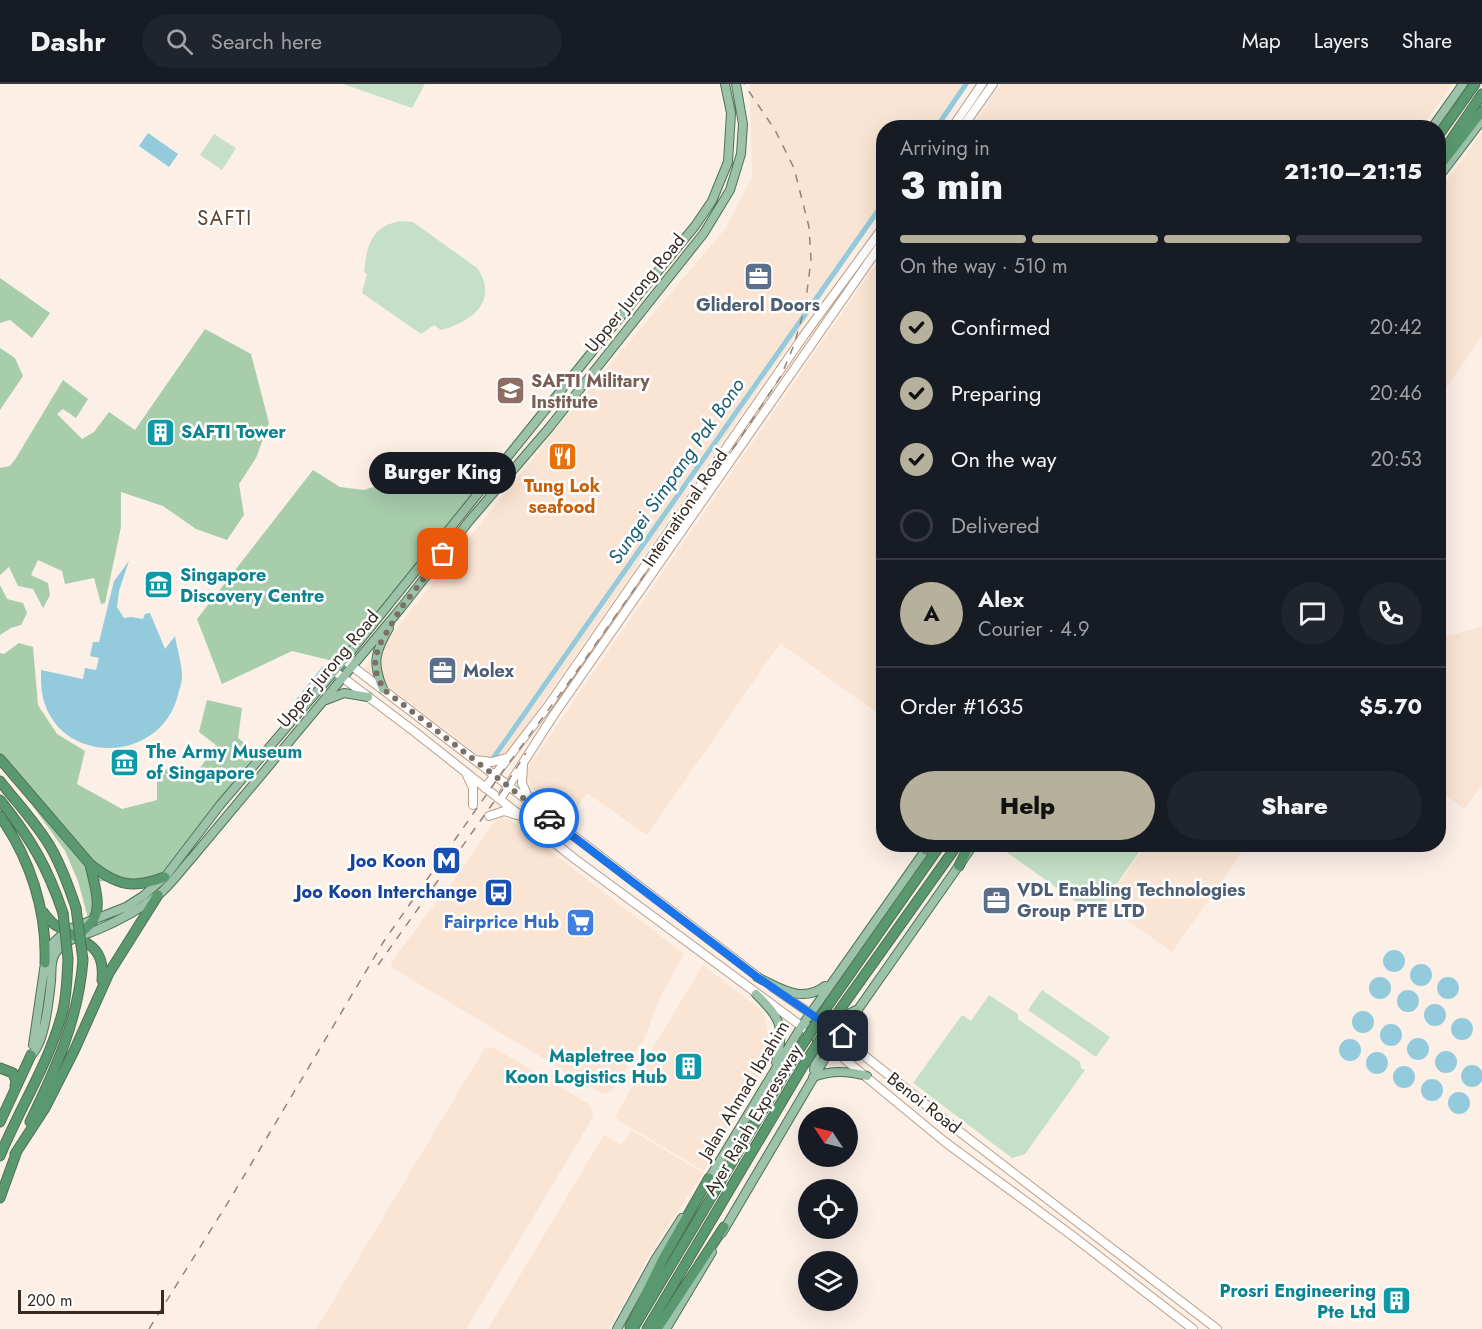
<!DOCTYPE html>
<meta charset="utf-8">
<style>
:root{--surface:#171b24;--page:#20242c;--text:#f1f3f6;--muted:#9ea1a6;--line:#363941;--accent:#b6b19c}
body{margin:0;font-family:Jost,sans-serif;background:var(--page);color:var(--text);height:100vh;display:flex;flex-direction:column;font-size:22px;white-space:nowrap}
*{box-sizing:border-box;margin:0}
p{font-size:20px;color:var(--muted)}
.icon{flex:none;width:33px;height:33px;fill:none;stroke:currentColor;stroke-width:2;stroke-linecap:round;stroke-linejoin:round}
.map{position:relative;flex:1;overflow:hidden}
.panel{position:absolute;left:876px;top:36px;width:570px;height:732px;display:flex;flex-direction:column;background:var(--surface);border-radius:24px;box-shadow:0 6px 24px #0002}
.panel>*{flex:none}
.needle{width:39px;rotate:305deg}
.controls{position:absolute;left:798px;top:1023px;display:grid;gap:12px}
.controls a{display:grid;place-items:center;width:60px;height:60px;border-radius:50%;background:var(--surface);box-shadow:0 6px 24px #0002;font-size:30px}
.scale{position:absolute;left:18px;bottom:15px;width:146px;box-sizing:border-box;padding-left:6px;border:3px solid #362b22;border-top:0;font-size:16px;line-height:21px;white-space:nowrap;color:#362b22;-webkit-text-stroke:4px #fff;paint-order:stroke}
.pin{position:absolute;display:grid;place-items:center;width:51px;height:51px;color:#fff;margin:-26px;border-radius:12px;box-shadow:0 3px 9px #0006}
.courier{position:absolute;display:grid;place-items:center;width:60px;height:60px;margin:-30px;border:4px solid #1a73e8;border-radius:50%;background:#fff;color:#222;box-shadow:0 2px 8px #0007}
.bubble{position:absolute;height:42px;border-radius:21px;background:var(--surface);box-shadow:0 6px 24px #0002;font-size:20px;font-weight:800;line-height:42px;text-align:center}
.headline em{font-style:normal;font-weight:800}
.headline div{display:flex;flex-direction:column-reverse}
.headline{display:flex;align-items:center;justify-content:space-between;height:102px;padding:0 24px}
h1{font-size:39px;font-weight:800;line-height:45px}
.bar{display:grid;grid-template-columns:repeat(4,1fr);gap:9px 6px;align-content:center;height:72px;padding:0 24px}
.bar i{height:8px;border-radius:4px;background:var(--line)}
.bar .selected{background:var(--accent)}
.bar p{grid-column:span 4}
.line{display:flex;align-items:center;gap:15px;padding:0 24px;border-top:2px solid var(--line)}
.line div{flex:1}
.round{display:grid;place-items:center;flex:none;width:63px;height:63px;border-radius:32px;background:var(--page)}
ol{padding:0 24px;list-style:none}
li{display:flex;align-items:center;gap:18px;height:66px}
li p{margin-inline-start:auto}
li .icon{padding:6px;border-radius:50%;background:var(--accent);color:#111;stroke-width:4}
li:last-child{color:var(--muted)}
li i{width:33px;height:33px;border:3px solid var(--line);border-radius:50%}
.cta{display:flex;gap:12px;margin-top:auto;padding:12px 24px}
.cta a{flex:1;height:69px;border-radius:36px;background:var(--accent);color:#111;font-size:24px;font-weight:800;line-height:69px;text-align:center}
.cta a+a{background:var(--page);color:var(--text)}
header{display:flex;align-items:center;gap:36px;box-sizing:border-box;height:84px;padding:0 30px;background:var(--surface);border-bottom:2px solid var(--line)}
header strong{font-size:28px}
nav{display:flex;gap:33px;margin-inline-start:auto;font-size:21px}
.search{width:420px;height:54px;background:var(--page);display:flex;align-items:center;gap:15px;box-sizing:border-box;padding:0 21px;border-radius:33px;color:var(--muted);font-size:22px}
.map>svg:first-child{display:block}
.built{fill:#fae4d3}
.green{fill:#c5e0c7}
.forest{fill:#a7cdab}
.water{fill:#93cbdc}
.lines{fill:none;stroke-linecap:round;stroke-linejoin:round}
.stream{stroke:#93cbdc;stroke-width:1.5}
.canal{stroke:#93cbdc;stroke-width:5}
.secondary-casing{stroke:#ba9e88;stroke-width:10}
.primary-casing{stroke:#4d7254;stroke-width:10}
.motorway-casing{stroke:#4d7254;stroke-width:11}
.secondary{stroke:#fff;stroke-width:8}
.primary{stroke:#9cc2a9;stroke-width:8}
.motorway{stroke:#5a996f;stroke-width:9}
.rail{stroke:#91857c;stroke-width:1.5;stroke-dasharray:8 8;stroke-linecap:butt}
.motorway-bridge-casing{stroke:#4d7254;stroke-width:11;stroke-linecap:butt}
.motorway-bridge{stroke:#5a996f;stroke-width:9}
.done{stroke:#7b7067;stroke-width:6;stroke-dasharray:0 10.8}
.route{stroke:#1a73e8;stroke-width:8}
.labels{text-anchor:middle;stroke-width:5;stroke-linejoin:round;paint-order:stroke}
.street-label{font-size:18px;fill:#362b22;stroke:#fff}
.service-label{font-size:18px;font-weight:bold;fill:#4e5e75;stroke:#fff;text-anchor:start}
.education-label{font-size:18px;font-weight:bold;fill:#785e54;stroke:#fff;text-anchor:start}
.culture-label{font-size:18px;font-weight:bold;fill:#0d838f;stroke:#fff;text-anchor:start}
.food-label{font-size:18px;font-weight:bold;fill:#c56008;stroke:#fff}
.transit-label{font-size:18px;font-weight:bold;fill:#164399;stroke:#fff;text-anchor:end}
.shop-label{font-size:18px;font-weight:bold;fill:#366cbe;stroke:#fff;text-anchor:end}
.neighbourhood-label{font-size:20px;letter-spacing:1.5px;fill:#5a422e;stroke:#fff}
.water-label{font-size:20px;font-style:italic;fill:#196073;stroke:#fff}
</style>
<header>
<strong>Dashr</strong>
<div class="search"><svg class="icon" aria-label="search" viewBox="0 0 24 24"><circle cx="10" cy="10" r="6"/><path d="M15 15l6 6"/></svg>Search here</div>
<nav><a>Map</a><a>Layers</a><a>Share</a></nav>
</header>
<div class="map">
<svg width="1482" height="1245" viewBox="0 0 1482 1245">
<rect width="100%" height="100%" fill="#fcefe6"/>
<path class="built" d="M750,0H969L939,43L884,44L883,124L497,685L365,584L570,328L725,145L752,94Z
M1001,0H1453L1422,43H971Z
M1482,47V252L1439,314V106L1467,70Z
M883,170V633L780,559L647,751L587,709L571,732L530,703L526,686Z
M1482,543V702L1464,725L1439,706V554Z
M502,734L510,736L684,870L661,911L645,953L612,1007L603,1010L391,883L392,878L423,835L452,799L494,738Z
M1146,761H1247L1172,868L1104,820Z
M703,881L764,928L771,969L741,1026L712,1067L704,1087L615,1034L655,960Z
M493,963L590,1021L593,1033L466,1245H316L484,965Z
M631,1046L703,1089L648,1173L609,1245H488L604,1051L622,1061Z"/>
<path class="green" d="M343,0H425L412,24Z
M214,50L236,64L222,86L200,71Z
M401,137L413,138L477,184C500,217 471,238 441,246L434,241L421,250L362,209L367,190L364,188C367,161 371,142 401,137Z
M999,760H1144V761L1095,831L998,762Z
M1042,906L1110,953L1096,973L1028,926Z
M989,911L1018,930V935L1080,978L1081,984L1085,986L1025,1070L1012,1074L913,999L962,931L971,937Z"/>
<path class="forest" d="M0,194L50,229L32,254L10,236L0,239Z
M205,245L251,270L269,339L256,374L239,400L244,431L227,456L196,445L163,422L121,408V443L105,519L101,520L94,494L65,500L62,487L38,476L31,491L48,499L50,511L43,524L33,505L18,502L9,483L0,491V384L10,382L16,374L63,296L88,315L76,334L63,325L57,330L82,355L94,348L109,328L135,346Z
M0,264L15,274L23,292L0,326Z
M470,371L478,404L337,578L292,567L222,600L197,535L313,386L340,403L364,406Z
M0,501L7,515L23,519L27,529L21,541L11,544L0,551Z
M19,559L33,563L38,621L57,650L85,667L77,700L122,725L157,716V691L170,683L191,697L216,661L199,648L207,616L242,624L238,654L257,669L198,742L163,788L140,799L99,797V828L88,834L78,797L65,767L0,676V569L4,570Z"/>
<path class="water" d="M148,49L178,70L169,83L139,62Z
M129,477L119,507L117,523L124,534L131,533L143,535L145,530L150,529L165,565L175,552C177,565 182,580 182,593C182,599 179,606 178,611C160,682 55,682 42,609C41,602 41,594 41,586L83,595L85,584L96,586L99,574L90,572L93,558H99L114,497Z
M1383 877a11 11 0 1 1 22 0a11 11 0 1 1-22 0Z
M1410 891a11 11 0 1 1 22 0a11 11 0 1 1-22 0Z
M1437 904a11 11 0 1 1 22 0a11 11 0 1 1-22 0Z
M1369 904a11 11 0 1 1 22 0a11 11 0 1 1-22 0Z
M1397 917a11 11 0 1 1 22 0a11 11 0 1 1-22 0Z
M1424 931a11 11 0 1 1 22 0a11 11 0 1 1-22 0Z
M1352 938a11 11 0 1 1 22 0a11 11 0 1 1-22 0Z
M1451 945a11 11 0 1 1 22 0a11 11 0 1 1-22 0Z
M1380 951a11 11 0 1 1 22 0a11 11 0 1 1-22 0Z
M1407 965a11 11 0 1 1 22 0a11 11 0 1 1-22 0Z
M1339 966a11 11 0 1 1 22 0a11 11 0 1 1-22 0Z
M1435 978a11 11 0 1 1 22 0a11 11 0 1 1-22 0Z
M1366 979a11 11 0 1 1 22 0a11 11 0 1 1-22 0Z
M1461 992a11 11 0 1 1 22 0a11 11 0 1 1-22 0Z
M1393 993a11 11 0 1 1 22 0a11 11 0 1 1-22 0Z
M1421 1006a11 11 0 1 1 22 0a11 11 0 1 1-22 0Z
M1448 1019a11 11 0 1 1 22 0a11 11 0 1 1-22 0Z"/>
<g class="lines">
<path class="stream" d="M295,618L323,583"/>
<path class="canal" d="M936,44L966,0
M494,673L884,118"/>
<defs>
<path id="secondary" d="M952,44L982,0
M962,44L993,0
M348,579L762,896
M334,587L415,648L575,775L831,964L945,1058L1070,1150L1193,1245
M475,676L492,678L506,674
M523,681L522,699L530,718
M467,691L473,704V721
M485,704L548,622L805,250L884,142
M500,715L553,632L884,156
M489,732L504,727L517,731
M772,903L814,932
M826,941L960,1048L1217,1245"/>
<path id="primary" d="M1432,44L1463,0
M1438,94L1482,36
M383,605C372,579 375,568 389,544
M326,616L344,609L368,613
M757,893C780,904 802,920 825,902
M756,910C780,934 786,943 776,978
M858,927L856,942L860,966
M809,943L830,940L856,926
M33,961L45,879L49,866L53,859L67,846L126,823L143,812L165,793L220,721L344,576L604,253L695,142L712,117L728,78L731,29L725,0
M31,971C45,960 49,915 51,897C52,888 50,878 55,870C63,855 83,852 97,846C118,837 139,826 157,812C170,802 180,787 191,775L401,524L470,436L549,344L704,149L730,106L741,70L743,40L736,0
M814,986L817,962V940
M813,993C832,986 848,987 867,992
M707,1098L801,943L929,761
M722,1149L831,964L974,760
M617,1245L655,1176L682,1134
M666,1245L712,1168"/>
<path id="motorway" d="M1438,52L1475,0
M1438,75L1482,10
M1438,84L1482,27
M0,675L90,780C117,802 133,805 165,793
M0,697C17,719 37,740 51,764C62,783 69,803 76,824
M0,716C31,755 47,782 63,829
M0,732C30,775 47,826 45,879
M926,766L931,760
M959,782L970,760
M43,828C47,833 51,839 57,842C81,858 106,859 102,896
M76,853C82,847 90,842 94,835C102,819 93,797 90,780
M831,917L941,760
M841,924L958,760
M0,984L13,989L16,997L15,1002
M0,1038L31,971
M30,1038C56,984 78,937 83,876
M15,1070L45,1024L74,967L109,889L158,811
M0,1072C20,1023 50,978 63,926C67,909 67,892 68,875
M0,1114L17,1067
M630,1243L663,1175L709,1094
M633,1245L797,969
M647,1245L803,982
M657,1245L724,1143"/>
</defs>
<use href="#secondary" class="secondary-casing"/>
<use href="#primary" class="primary-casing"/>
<use href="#motorway" class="motorway-casing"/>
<use href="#secondary" class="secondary"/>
<use href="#primary" class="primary"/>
<use href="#motorway" class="motorway"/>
<path class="rail" d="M378,881L503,705L526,669
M149,1245L232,1112L384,857L503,687L569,598L739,356L781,292L794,261L805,223L811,176L809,143L794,84L775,46L744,0"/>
<defs>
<path id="motorway-bridge" d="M76,824L83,876
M63,829L68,875
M797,969L831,917
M803,982L841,924"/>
</defs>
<use href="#motorway-bridge" class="motorway-bridge-casing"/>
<use href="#motorway-bridge" class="motorway-bridge"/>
</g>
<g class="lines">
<path class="done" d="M443,470L401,524L381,558L375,574L376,588L383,605L549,734"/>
<path class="route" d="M549,734L757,893L843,952"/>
</g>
<defs>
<symbol id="office-square" viewBox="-11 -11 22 22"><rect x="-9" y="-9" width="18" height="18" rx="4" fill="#5c6f8a" stroke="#fff"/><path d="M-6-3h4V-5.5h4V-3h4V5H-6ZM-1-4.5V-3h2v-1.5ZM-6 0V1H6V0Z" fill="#fff"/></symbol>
<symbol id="school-square" viewBox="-11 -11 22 22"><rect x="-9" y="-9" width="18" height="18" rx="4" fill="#8d6e63" stroke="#fff"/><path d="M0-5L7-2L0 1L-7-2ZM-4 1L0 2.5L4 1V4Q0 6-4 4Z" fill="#fff"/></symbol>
<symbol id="building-square" viewBox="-11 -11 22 22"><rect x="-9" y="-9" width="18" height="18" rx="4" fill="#0f9aa8" stroke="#fff"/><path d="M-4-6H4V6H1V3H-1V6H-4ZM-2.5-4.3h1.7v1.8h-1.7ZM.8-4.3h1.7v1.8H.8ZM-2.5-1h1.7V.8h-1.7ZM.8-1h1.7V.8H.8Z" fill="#fff"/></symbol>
<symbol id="restaurant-square" viewBox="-11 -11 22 22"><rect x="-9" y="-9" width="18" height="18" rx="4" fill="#e8710a" stroke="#fff"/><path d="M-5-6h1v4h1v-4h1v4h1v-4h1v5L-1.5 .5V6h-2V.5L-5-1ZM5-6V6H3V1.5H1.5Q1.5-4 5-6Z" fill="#fff"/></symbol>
<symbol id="museum-square" viewBox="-11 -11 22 22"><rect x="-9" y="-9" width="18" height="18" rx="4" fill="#0f9aa8" stroke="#fff"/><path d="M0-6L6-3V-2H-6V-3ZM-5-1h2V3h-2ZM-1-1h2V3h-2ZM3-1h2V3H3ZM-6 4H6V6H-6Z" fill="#fff"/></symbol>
<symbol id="metro-square" viewBox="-11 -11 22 22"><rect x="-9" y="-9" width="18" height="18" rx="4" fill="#1a4fb4" stroke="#fff"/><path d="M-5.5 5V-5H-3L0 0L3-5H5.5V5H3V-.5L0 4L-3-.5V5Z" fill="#fff"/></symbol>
<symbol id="bus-square" viewBox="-11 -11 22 22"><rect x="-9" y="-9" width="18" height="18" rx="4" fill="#1a4fb4" stroke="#fff"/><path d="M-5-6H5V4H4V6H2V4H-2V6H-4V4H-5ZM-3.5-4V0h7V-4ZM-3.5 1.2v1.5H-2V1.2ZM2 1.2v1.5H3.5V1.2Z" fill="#fff"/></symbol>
<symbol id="supermarket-square" viewBox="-11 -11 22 22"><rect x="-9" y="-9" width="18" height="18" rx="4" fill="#3f7fe0" stroke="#fff"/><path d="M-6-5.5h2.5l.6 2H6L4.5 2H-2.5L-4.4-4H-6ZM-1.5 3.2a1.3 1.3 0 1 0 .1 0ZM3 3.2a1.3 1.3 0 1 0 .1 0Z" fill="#fff"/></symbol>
</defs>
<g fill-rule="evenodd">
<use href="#office-square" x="742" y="176" width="33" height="33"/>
<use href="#school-square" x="494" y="290" width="33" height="33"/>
<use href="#building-square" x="144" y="332" width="33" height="33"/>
<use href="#restaurant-square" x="546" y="356" width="33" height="33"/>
<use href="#museum-square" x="142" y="484" width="33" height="33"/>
<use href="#office-square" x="426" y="570" width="33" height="33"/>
<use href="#museum-square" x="108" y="662" width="33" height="33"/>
<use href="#metro-square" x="430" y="760" width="33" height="33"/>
<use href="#bus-square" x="482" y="792" width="33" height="33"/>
<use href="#office-square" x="980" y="800" width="33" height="33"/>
<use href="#supermarket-square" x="564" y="822" width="33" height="33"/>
<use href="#building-square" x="672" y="966" width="33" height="33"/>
<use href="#building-square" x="1380" y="1200" width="33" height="33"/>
</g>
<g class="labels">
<g class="street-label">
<text transform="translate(635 209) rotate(-51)" y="6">Upper Jurong Road</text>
<text transform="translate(685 424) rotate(-56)" y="6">International Road</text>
<text transform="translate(328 585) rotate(-50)" y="6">Upper Jurong Road</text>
<text transform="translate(744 1006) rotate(-59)" y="6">Jalan Ahmad Ibrahim</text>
<text transform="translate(924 1019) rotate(38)" y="6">Benoi Road</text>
<text transform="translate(753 1036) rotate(-59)" y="6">Ayer Rajah Expressway</text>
</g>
<g class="service-label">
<text x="758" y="227" text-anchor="middle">Gliderol Doors</text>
<text x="463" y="593">Molex</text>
<text x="1017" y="812">VDL Enabling Technologies<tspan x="1017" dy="21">Group PTE LTD</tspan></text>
</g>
<g class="education-label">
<text x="531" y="303">SAFTI Military<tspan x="531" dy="21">Institute</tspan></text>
</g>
<g class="culture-label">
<text x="181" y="354">SAFTI Tower</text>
<text x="180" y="497">Singapore<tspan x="180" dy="21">Discovery Centre</tspan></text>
<text x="146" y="674">The Army Museum<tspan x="146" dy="21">of Singapore</tspan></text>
<text x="667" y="978" text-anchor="end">Mapletree Joo<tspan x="667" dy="21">Koon Logistics Hub</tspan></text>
<text x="1376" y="1213" text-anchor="end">Prosri Engineering<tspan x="1376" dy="21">Pte Ltd</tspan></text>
</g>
<g class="food-label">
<text x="562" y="408">Tung Lok<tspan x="562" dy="21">seafood</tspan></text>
</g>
<g class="transit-label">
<text x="426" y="783">Joo Koon</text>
<text x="477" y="814">Joo Koon Interchange</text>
</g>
<g class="shop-label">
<text x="559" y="844">Fairprice Hub</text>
</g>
<g class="neighbourhood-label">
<text x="225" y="141">SAFTI</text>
</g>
<g class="water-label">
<text transform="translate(676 387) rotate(-55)" y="7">Sungei Simpang Pak Bono</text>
</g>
</g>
</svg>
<div class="controls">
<a><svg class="needle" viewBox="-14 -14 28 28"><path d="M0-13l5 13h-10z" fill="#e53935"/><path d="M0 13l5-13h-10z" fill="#9ea1a6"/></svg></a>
<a><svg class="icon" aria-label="locate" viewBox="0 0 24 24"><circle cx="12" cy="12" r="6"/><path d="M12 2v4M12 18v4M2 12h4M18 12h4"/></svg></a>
<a><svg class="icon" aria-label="layers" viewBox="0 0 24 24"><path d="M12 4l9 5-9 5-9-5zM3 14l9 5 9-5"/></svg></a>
</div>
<div class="scale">200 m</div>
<div class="pin" style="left:443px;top:470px;background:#ea580c"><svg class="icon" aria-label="bag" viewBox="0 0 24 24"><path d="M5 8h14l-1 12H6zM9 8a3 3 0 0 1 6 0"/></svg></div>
<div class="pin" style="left:843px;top:952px;background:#1f2937"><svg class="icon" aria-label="home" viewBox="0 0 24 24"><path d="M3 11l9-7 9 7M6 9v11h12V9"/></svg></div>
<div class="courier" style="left:549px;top:734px"><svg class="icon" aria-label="car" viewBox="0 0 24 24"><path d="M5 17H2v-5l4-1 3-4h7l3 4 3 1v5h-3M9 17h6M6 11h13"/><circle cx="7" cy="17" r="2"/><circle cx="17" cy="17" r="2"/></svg></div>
<div class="bubble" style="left:369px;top:368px;width:147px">Burger King</div>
<section class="panel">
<div class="headline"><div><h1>3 min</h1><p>Arriving in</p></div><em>21:10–21:15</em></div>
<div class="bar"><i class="selected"></i><i class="selected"></i><i class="selected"></i><i></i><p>On the way · 510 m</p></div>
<ol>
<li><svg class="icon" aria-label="check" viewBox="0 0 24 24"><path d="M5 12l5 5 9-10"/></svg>Confirmed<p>20:42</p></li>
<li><svg class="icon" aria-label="check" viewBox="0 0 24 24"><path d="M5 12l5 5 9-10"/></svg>Preparing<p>20:46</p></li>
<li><svg class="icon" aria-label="check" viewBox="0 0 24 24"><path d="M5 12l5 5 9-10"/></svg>On the way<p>20:53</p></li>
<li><i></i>Delivered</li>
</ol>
<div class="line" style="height:108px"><b class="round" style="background:var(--accent);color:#111">A</b><div><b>Alex</b><p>Courier · 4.9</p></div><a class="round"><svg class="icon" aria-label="chat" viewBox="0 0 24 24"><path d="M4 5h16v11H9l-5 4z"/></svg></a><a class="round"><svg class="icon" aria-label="phone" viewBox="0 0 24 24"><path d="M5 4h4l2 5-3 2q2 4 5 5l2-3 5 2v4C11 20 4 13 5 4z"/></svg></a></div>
<div class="line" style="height:78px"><div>Order #1635</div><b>$5.70</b></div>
<div class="cta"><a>Help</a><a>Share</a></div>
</section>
</div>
